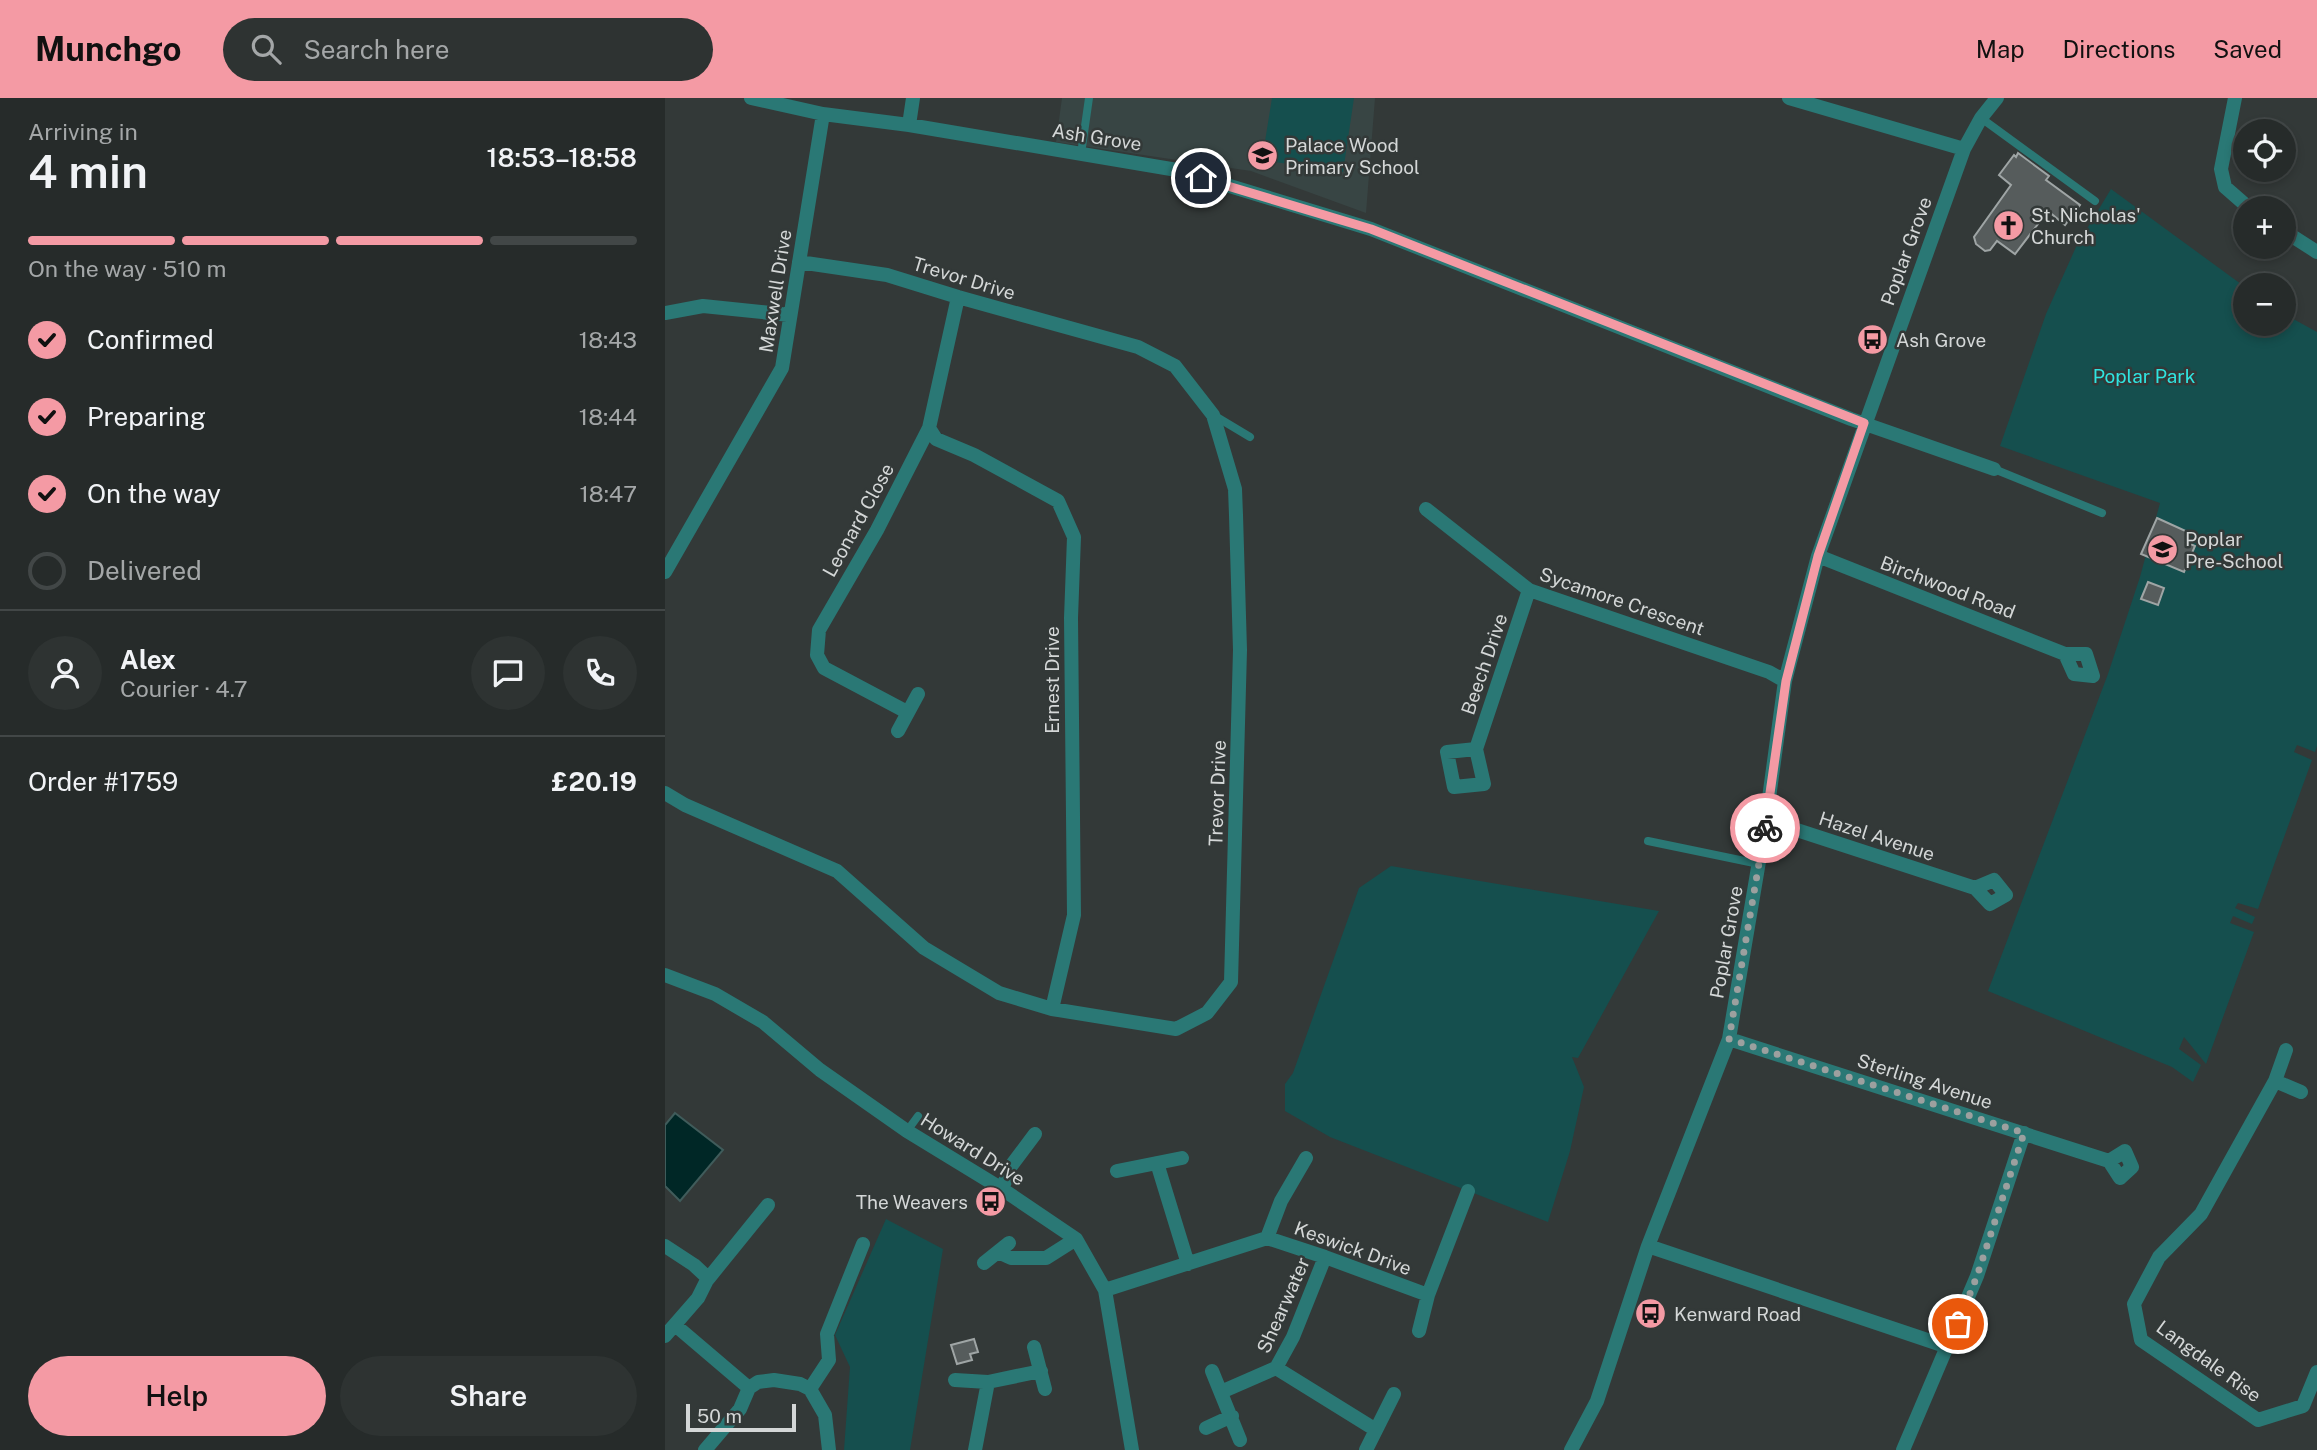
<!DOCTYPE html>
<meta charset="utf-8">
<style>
:root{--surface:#262b2a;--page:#2e3332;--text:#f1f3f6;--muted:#a4a7a8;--line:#424747;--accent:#f49aa4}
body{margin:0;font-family:"Public Sans",sans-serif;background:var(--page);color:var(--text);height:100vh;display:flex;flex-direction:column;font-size:26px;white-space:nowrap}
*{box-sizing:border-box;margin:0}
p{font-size:23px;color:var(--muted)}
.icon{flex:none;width:38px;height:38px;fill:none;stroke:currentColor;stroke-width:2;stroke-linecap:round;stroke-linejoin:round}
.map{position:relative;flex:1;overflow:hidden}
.details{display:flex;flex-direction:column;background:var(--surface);width:665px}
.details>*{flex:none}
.controls{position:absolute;left:1568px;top:21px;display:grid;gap:14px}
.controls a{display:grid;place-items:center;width:63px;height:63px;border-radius:50%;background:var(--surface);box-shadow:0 4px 10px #0003,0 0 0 2px var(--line);font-size:35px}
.scale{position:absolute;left:21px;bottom:18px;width:110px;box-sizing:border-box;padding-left:7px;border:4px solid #d4d7d7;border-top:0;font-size:19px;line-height:24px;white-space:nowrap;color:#d4d7d7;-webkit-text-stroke:5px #333938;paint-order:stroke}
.pin{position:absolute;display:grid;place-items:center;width:60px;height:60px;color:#fff;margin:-30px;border:4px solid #fff;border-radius:50%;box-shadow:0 2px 7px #0007}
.courier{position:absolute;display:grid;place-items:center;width:70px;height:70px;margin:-35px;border:5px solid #f49aa4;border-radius:50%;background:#fff;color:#222;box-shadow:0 2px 9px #0007}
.head em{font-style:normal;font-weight:600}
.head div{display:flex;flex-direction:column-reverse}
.head{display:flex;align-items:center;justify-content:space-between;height:119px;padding:0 28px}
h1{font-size:46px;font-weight:600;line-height:52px}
.bar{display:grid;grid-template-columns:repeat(4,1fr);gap:10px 7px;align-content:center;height:84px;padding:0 28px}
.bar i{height:9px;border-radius:5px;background:var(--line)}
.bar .active{background:var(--accent)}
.bar p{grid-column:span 4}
.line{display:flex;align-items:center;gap:18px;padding:0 28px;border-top:2px solid var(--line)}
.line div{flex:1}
.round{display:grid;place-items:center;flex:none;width:74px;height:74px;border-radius:37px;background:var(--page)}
ol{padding:0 28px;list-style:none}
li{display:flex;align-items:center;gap:21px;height:77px}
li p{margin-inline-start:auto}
li .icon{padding:7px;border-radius:50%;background:var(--accent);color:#111;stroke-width:4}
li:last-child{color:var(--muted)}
li i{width:38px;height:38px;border:4px solid var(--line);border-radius:50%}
.button{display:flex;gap:14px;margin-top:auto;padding:14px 28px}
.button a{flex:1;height:80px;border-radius:42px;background:var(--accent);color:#111;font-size:28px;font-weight:600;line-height:80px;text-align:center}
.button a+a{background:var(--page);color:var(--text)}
header{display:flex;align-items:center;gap:42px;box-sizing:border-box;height:98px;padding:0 35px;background:var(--accent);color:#111}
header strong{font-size:33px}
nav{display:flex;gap:38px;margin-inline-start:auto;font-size:24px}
.search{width:490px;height:63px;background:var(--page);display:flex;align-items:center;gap:18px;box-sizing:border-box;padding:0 24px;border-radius:38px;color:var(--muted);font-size:26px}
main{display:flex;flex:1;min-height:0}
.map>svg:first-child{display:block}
.built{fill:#384544}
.green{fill:#154f4e}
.water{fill:#002726;stroke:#405c5b;stroke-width:2}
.building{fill:#565c5c;stroke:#9fa5a5;stroke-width:2}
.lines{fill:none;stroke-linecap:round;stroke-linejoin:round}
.service{stroke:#2a7875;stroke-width:8}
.minor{stroke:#2a7875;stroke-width:14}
.done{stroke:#9ca09f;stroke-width:7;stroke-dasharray:0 12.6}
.route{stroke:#f49aa4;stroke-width:9}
.labels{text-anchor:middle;stroke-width:5;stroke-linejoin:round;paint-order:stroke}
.street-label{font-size:19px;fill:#d4d7d7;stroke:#333938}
.poi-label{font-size:19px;fill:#d4d7d7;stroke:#333938;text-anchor:start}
.park-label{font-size:19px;fill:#2fe4e0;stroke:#333938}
</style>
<header>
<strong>Munchgo</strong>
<div class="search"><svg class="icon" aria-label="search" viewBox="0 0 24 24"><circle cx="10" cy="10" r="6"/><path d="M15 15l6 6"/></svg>Search here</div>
<nav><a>Map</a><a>Directions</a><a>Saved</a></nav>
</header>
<main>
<section class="details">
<div class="head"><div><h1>4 min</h1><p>Arriving in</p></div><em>18:53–18:58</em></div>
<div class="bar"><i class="active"></i><i class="active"></i><i class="active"></i><i></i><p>On the way · 510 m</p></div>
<ol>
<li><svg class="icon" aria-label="check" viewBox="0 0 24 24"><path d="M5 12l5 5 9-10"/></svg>Confirmed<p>18:43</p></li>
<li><svg class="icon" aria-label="check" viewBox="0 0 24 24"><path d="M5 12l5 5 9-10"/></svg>Preparing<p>18:44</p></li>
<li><svg class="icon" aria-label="check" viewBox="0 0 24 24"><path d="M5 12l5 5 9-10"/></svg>On the way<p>18:47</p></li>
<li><i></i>Delivered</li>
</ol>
<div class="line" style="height:126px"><a class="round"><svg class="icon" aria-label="person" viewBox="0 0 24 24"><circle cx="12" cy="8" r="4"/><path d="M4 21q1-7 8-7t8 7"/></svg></a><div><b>Alex</b><p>Courier · 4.7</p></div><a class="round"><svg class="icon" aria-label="chat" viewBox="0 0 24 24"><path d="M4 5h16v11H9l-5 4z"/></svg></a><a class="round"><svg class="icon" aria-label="phone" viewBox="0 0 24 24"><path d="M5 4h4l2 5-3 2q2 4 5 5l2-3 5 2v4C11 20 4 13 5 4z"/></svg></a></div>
<div class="line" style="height:91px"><div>Order #1759</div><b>£20.19</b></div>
<div class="button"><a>Help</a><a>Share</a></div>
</section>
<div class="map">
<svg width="1652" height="1352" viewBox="0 0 1652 1352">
<rect width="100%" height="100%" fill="#333938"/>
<path class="built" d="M397,0H710L701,115L586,73L391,44Z"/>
<path class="green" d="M607,0H689L678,74L597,62Z
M1446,91L1580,189V226H1619V216L1652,234V648L1650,654L1632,647L1629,654L1647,662L1593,811L1573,805L1570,810L1590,819L1587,826L1568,818L1565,825L1589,834L1541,966L1519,939L1514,951L1536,967L1528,984L1507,969L1323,893L1443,576L1475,479L1495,405L1335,348L1381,216L1411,149Z
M726,768L994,813L913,960L907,959L919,989L905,1053L883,1124L665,1039L620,1013V986L628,975L694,790Z
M221,1121L278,1151L245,1352H179L185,1269L170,1237Z"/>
<path class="water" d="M10,1015L58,1052L15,1103L0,1088V1027Z"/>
<path class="building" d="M1353,55L1384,78L1381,82L1415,107L1400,127L1383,113L1350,156L1332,143L1325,152L1320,153L1311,146L1309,139L1346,87L1334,77L1349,57L1351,59Z
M1492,420L1525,435L1521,444L1530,448L1519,474L1476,456Z
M1483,484L1499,490L1493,507L1476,501Z
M309,1241L313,1254L305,1256L307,1262L292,1266L286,1247Z"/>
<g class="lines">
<path class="service" d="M1316,20L1430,103
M416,56L424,0
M550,318L585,339
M1329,371L1437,415
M983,743L1094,766
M242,1033L253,1018"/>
<path class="minor" d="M86,0L158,16L244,27L512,72L706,131L1186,321L1329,371
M1124,0L1299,51
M1570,0L1556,71L1560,89L1584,110
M244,27L248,0
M1619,133L1652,154
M0,215L38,208L125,217
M264,330L271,341L309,357L393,403L409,439L406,520L409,817L387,911
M761,411L864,492L1104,574L1120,583
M1153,458L1400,556H1421L1428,578L1409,576L1400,556
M0,474L117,270L158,16
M242,614L159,570L152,557L154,532L212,432L264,330L293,199
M233,633L253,596
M811,651L782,654L789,689L819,686L811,651L864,492
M0,695L20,707L172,773L259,850L334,895L387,911L511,931L542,915L566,884L575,552L571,417L570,391L548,317L510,268L473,249L293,199L222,177L134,164
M1101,722L1310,790L1325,806L1341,797L1329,782L1310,790
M0,877L50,896L98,924L155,972L242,1033L337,1091L411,1141L440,1192L467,1352
M1064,941L1444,1063L1455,1080L1467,1069L1460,1053L1444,1063
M1621,952L1610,983L1536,1116L1494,1159L1469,1206L1476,1242L1593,1322L1638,1308L1652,1274
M1610,983L1636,994
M492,1065L523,1166
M452,1073L517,1060
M337,1091L346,1068L370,1036
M602,1140L616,1103L641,1060
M0,1148L29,1167L43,1180L33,1200L0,1238
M983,1148L1283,1249
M335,1155L346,1160H381L411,1141
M319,1165L344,1145
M43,1181L103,1107
M440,1192L602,1140L660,1159L763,1197
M10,1227L84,1290
M754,1233L763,1197L803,1093
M369,1249L380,1291
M611,1270L711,1332
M547,1273L575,1342
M290,1282L323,1284L376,1273
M145,1291L164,1262L162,1236L198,1146
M556,1294L611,1270L628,1239L660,1159
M541,1330L567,1318
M40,1352L75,1311L84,1290L93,1284L109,1282L135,1286L145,1291L160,1317L164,1352
M310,1352L323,1284
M701,1352L729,1296
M906,1352L932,1303L983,1148L1064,941L1101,722L1120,583L1153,458L1299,51L1316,20L1332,0
M1238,1352L1312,1178L1359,1035"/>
</g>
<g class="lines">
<path class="done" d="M1100,730L1064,941L1359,1035L1312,1178L1293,1226"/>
<path class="route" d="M536,80L706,131L1199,325L1153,458L1121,583L1100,730"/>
</g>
<defs>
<symbol id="school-disc" viewBox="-11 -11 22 22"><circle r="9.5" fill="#f49aa4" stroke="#333938"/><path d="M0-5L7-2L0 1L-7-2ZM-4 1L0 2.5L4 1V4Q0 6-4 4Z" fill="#111"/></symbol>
<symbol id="church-disc" viewBox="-11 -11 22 22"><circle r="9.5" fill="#f49aa4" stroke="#333938"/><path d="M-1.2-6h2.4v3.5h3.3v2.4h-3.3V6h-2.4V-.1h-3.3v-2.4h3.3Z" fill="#111"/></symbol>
<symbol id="bus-disc" viewBox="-11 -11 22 22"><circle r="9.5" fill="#f49aa4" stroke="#333938"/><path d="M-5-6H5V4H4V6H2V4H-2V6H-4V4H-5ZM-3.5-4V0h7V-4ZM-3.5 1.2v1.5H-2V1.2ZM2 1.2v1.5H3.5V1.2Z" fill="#111"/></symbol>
</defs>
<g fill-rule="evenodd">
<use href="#school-disc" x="580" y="40" width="35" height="35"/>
<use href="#church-disc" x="1326" y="110" width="35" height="35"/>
<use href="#bus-disc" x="1190" y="224" width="35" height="35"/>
<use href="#school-disc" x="1480" y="434" width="35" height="35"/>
<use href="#bus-disc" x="308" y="1086" width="35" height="35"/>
<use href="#bus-disc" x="968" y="1198" width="35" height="35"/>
</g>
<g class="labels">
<g class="street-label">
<text transform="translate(432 39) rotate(9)" y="7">Ash Grove</text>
<text transform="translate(1241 153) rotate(-70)" y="7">Poplar Grove</text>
<text transform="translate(299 180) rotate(17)" y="7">Trevor Drive</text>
<text transform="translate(110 193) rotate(-81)" y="7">Maxwell Drive</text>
<text transform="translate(193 422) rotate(-61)" y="7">Leonard Close</text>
<text transform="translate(1283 489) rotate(21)" y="7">Birchwood Road</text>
<text transform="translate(957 503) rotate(19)" y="7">Sycamore Crescent</text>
<text transform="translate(819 566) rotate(-71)" y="7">Beech Drive</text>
<text transform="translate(387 582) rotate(-90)" y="7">Ernest Drive</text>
<text transform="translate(552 695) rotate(-88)" y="7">Trevor Drive</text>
<text transform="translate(1212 738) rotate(18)" y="7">Hazel Avenue</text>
<text transform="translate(1061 844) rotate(-80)" y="7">Poplar Grove</text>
<text transform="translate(1260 983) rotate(18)" y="7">Sterling Avenue</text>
<text transform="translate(308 1051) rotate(32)" y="7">Howard Drive</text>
<text transform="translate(688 1150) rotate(20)" y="7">Keswick Drive</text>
<text transform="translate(618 1207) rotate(-66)" y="7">Shearwater</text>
<text transform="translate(1544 1263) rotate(36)" y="7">Langdale Rise</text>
</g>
<g class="poi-label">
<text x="620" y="54">Palace Wood<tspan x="620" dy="22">Primary School</tspan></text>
<text x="1366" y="124">St. Nicholas'<tspan x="1366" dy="22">Church</tspan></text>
<text x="1231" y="249">Ash Grove</text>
<text x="1520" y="448">Poplar<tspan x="1520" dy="22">Pre-School</tspan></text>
<text x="303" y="1111" text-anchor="end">The Weavers</text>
<text x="1009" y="1223">Kenward Road</text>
</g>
<g class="park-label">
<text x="1479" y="285">Poplar Park</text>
</g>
</g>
</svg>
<div class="controls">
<a><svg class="icon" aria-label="locate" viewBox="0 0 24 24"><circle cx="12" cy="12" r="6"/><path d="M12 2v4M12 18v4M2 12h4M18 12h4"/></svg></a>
<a>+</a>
<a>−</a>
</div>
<div class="scale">50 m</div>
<div class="pin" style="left:1293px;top:1226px;background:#ea580c"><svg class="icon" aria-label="bag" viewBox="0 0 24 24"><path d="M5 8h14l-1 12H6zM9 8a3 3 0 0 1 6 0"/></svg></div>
<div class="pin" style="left:536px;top:80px;background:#1f2937"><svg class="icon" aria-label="home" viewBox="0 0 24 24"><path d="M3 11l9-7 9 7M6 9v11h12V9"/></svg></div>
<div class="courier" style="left:1100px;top:730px"><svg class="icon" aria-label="bike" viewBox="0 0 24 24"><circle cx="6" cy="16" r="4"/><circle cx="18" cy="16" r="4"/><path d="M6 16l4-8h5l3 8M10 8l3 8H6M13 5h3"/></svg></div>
</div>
</main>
